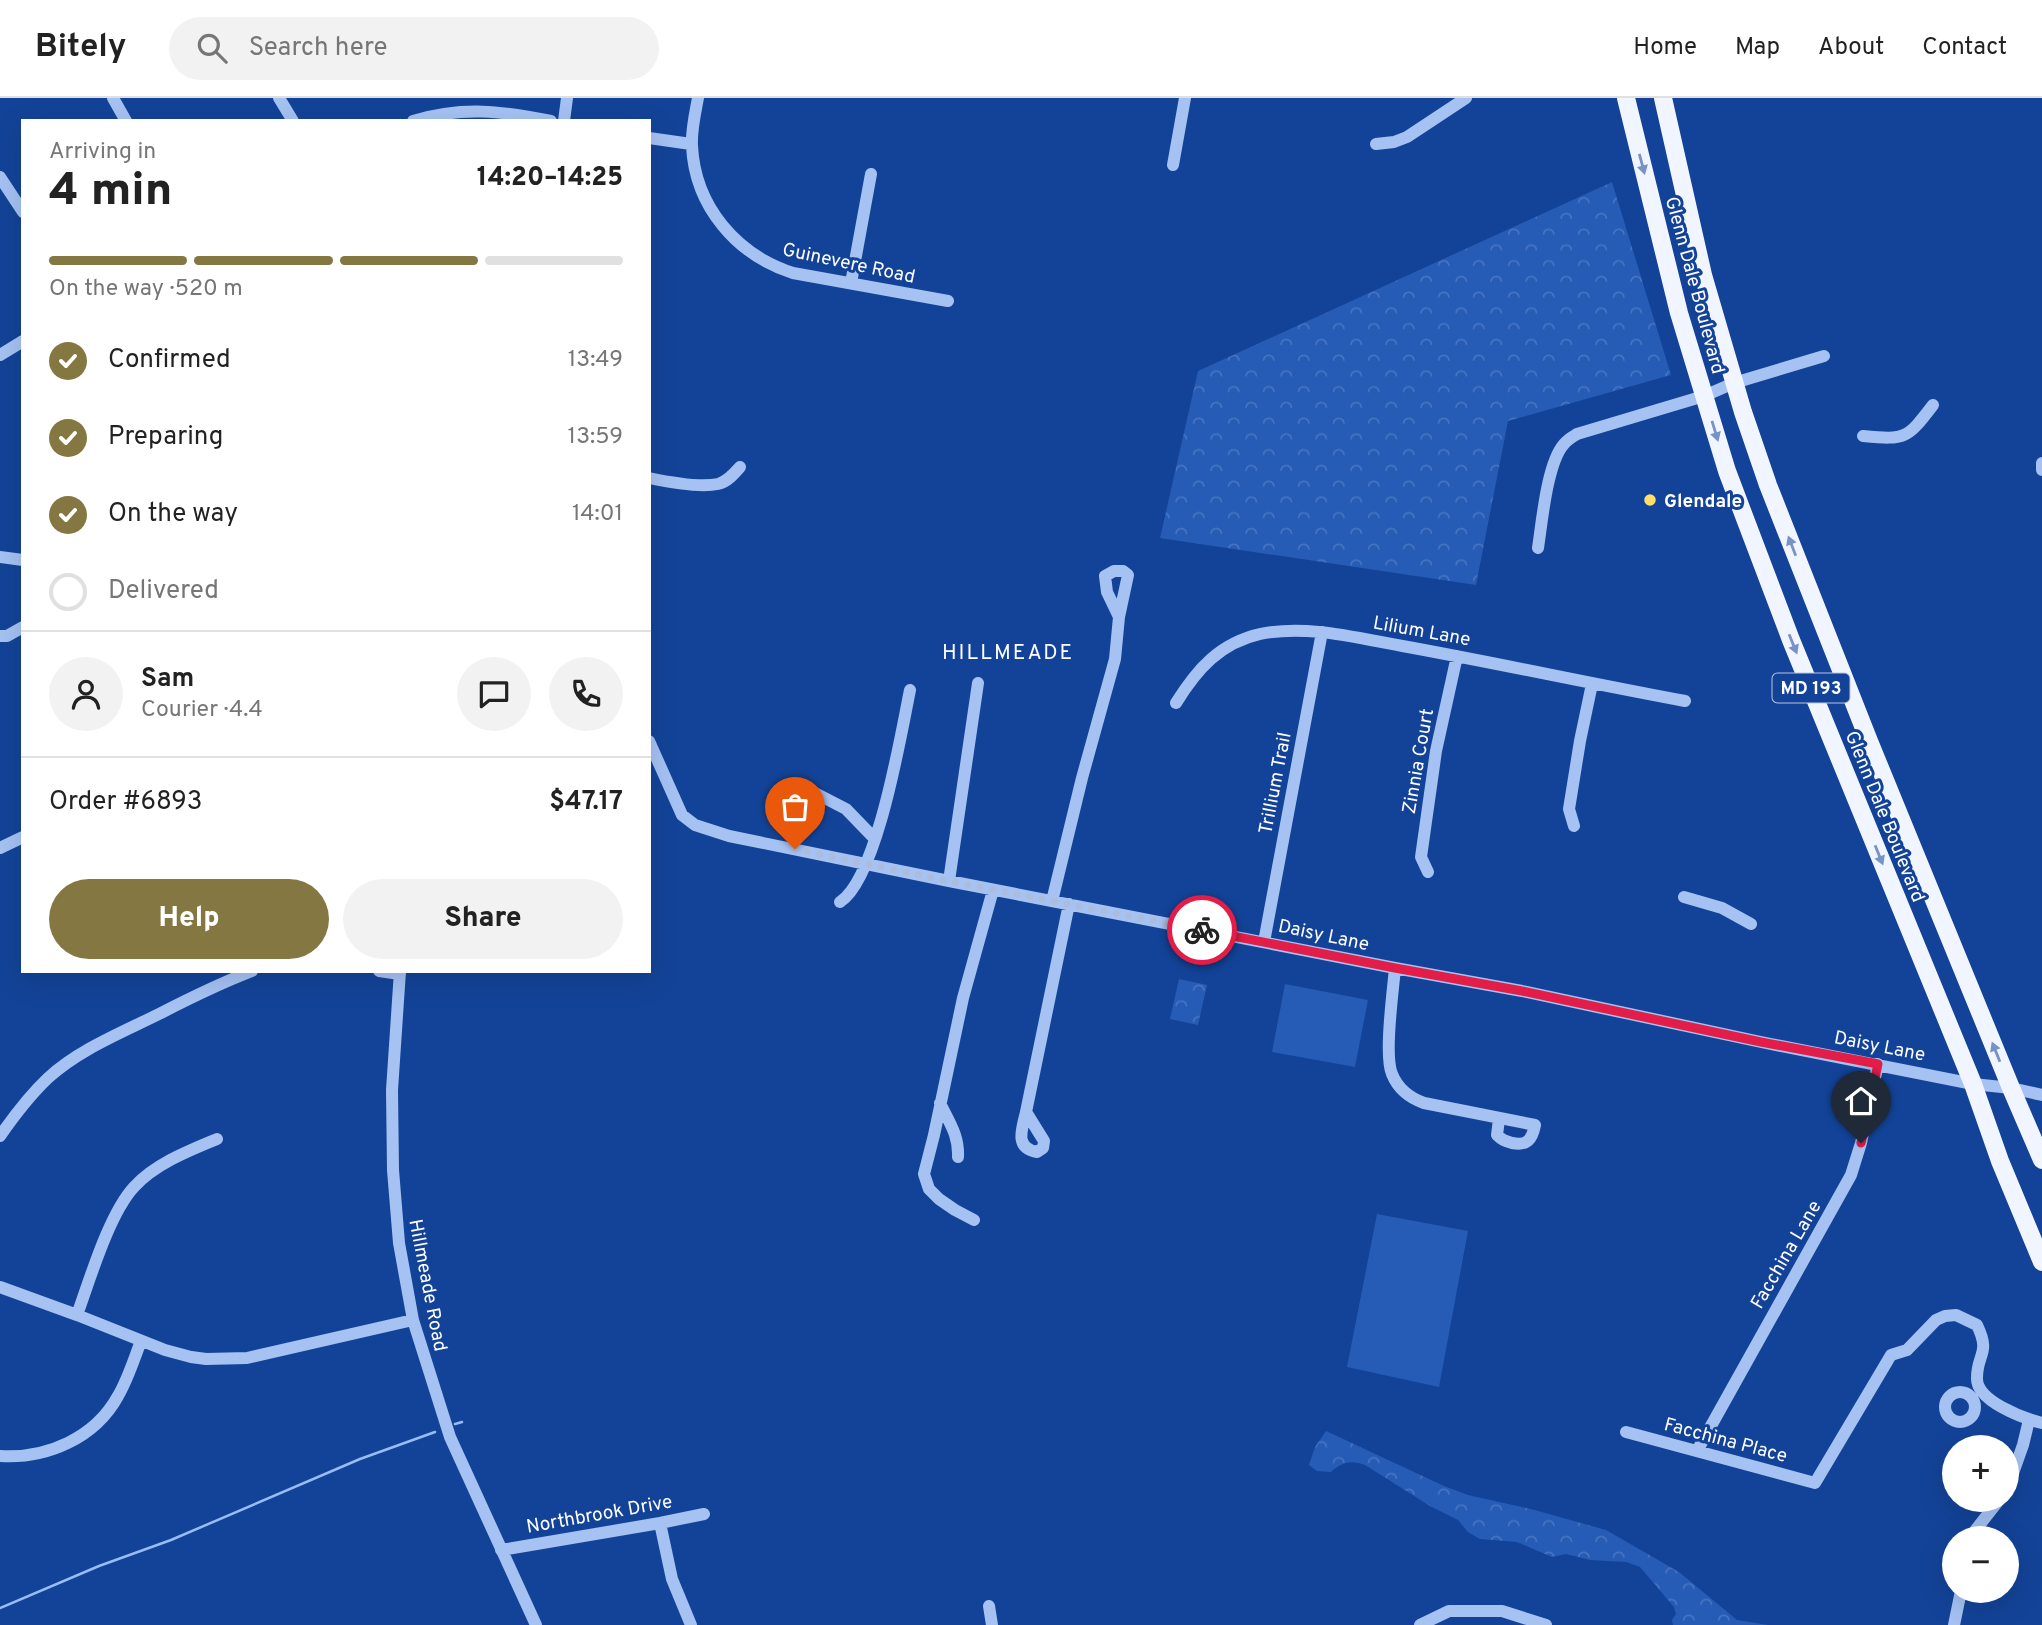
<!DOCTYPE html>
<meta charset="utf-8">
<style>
:root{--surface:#fff;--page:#f2f2f2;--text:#222;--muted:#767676;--line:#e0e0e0;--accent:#857741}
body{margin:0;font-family:Overpass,sans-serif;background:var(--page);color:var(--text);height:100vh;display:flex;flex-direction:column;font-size:26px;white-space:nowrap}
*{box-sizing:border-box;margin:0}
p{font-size:23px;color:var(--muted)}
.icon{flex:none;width:38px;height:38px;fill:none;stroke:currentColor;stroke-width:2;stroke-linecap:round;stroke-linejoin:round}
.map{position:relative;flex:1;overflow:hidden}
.details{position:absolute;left:21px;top:21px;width:630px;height:854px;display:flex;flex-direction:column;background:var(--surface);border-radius:0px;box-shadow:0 7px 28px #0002}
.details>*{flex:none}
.controls{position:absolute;left:1942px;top:1337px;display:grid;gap:14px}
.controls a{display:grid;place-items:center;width:77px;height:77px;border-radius:50%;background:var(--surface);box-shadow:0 7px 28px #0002;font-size:35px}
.pin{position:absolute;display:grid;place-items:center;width:60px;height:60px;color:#fff;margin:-72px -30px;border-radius:50% 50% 50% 0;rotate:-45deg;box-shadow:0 0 7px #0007}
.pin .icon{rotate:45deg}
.courier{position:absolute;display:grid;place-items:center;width:70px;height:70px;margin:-35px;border:5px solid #e11d48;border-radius:50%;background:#fff;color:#222;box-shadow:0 2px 9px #0007}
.summary em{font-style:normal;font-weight:800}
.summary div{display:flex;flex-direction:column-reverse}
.summary{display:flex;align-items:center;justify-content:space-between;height:119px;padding:0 28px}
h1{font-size:46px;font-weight:800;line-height:52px}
.bar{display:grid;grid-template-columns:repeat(4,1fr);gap:10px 7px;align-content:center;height:84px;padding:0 28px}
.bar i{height:9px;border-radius:5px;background:var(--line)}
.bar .active{background:var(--accent)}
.bar p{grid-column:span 4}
.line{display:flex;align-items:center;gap:18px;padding:0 28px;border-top:2px solid var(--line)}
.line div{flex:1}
.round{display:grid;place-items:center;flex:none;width:74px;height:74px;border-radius:37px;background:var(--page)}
ol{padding:0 28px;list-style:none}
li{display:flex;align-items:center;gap:21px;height:77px}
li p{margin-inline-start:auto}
li .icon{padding:7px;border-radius:50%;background:var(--accent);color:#fff;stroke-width:4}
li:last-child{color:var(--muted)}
li i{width:38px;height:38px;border:4px solid var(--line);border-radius:50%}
.primary-button{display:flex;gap:14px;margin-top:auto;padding:14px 28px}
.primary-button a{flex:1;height:80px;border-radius:42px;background:var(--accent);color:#fff;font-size:28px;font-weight:800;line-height:80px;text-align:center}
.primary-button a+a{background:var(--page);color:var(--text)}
header{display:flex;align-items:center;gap:42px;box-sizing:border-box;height:98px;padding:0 35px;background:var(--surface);border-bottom:2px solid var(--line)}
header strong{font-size:33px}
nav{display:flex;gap:38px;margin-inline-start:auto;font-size:24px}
.search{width:490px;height:63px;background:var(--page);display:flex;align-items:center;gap:18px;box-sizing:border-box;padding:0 24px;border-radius:38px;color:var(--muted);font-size:26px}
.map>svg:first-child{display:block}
.forest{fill:url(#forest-crowns)}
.pitch{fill:#265bb6}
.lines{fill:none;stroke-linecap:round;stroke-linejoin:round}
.stream{stroke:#97bcf6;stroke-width:2.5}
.minor{stroke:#a5c2f3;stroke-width:12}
.major{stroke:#f1f5ff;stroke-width:18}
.oneway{fill:#7793c6}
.done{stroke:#acbddb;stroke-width:7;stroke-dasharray:0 12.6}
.route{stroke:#e11d48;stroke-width:9}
.poi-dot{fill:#ffdf67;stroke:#134398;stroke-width:2.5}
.labels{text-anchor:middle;stroke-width:6;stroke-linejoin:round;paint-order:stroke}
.shield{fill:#134398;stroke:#b8c7e0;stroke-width:2}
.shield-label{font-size:18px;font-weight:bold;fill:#fff}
.street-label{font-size:19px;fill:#fff;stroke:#134398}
.poi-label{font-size:19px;font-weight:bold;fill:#fff;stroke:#134398;text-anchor:start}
.neighbourhood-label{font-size:21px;letter-spacing:2px;fill:#fff;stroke:#134398}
</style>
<header>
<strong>Bitely</strong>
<div class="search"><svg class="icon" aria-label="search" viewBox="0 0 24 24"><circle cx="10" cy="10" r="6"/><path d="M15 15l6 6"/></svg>Search here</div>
<nav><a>Home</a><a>Map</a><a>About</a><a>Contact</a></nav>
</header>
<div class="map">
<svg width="2042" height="1527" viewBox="0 0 2042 1527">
<defs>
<pattern id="forest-crowns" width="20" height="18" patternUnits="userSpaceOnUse" patternTransform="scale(1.75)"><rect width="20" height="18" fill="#265bb6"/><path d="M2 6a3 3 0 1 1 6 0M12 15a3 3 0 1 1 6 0" fill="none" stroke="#4774c1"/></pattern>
</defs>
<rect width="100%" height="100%" fill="#134398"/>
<path class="forest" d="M1612,84L1671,277L1508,323L1476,487L1160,440L1198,273Z
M1179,881L1207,887L1198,927L1170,921Z
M1326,1333L1444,1388L1468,1397L1531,1411L1606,1432L1679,1474L1737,1522L1768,1527H1673L1672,1522L1676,1516L1674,1509L1640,1469L1626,1464L1590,1462L1566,1456L1552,1459L1517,1444L1480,1441L1468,1434L1458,1422L1430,1408L1365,1367C1351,1362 1342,1364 1331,1374L1317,1373L1309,1367L1315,1349Z"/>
<path class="pitch" d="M1285,886L1368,902L1355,969L1272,954Z
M1377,1116L1468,1133L1439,1289L1347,1269Z"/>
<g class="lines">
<path class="stream" d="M455,1326L462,1324
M0,1510L99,1468L171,1442L360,1361L435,1334"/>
<path class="minor" d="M113,0L126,23
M279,0L293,23
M698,0C695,16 691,33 692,48C695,109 737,157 793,175L948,203
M413,23C463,8 501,13 551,23
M564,23L567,0
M649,40L691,46
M1376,46L1394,44L1407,39L1466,0
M1173,67L1185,0
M0,79L23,114
M851,185L871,76
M0,257L23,243
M1863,338C1906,342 1907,341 1933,307
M2042,365V372
M649,380C668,384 699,390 718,386C727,384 734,376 740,369
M1538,450C1542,424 1547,365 1564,346C1568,341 1572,339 1577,336L1704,298L1734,285L1824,258
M0,459L23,462
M1114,473H1123L1128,477L1119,519L1107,494L1105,478Z
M0,538H7L23,529
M1176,605C1197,571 1220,545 1260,536C1309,526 1360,541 1408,549C1501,566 1593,586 1685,603
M649,643L682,717L695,727L729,738L949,783L1395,870L1522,893L1761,944L1973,986L2011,990L2042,997
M813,694L846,711L874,740
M1574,728L1569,711L1580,643L1592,586
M0,750L23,739
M1428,774L1421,759L1436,653L1457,558
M949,783L978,585
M1684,799L1722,810L1751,826
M1052,803L1082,680L1115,561L1119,519
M840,804C877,781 901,636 910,592
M1264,844L1322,534
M1395,870C1393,893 1384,958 1392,976C1398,991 1410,1000 1424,1005L1535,1027C1532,1042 1527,1048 1512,1045C1505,1043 1502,1042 1497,1037L1499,1021
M379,873L400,876
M400,873L392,992L393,1072L399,1145L413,1222L450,1339L536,1527
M940,1005C949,1024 959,1037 958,1059
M1026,1014L1069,806
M1026,1014L1044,1043L1043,1050L1037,1054C1014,1050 1022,1031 1026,1014Z
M0,1038C14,1018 30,997 48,980C80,951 121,935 159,916C190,900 221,885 252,873
M974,1122L955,1112L939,1101L929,1091L924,1076L934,1037L963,900L993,792
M0,1189L77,1217L165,1252L191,1259L206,1261L247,1260L413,1222
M77,1217C90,1181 109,1116 134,1089C155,1066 188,1053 217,1041
M1945 1309a15 15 0 1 1 30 0a15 15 0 1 1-30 0Z
M1626,1334L1815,1385L1891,1257L1907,1252L1936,1222L1945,1218L1956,1217L1977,1227C1991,1256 1977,1255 1977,1280C1976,1303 2023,1320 2042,1325
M1697,1353L1851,1077L1861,1045L1878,966
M0,1358C47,1361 95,1340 118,1298C128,1281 134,1261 141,1243
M2007,1392L2023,1347L2029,1322
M660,1425L672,1481L691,1527
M1972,1440L1974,1434L1999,1402
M501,1452L660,1425L704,1416
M989,1508L992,1527
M1420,1527L1449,1513H1502L1546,1527
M1954,1527L1961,1493"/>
<path class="major" d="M1626,0L1679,215L1727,373L1791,542L1973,986L2000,1063L2042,1164
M1663,0L1703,177L1743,314L1768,387L1869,643L2011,990L2042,1062"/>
</g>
<defs><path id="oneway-solid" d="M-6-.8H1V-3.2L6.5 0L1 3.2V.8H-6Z" transform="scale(1.75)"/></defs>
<g class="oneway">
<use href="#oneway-solid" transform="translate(1642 66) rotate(75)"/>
<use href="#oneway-solid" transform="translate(1715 333) rotate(73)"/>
<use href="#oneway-solid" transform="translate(1792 448) rotate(-111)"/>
<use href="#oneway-solid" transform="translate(1793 546) rotate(68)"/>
<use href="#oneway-solid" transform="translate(1879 757) rotate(68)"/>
<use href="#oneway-solid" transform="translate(1996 954) rotate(-112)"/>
</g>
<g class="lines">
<path class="done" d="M795,751L948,783L1202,832"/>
<path class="route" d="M1202,832L1395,870L1522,893L1761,944L1878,966L1861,1045"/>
</g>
<circle class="poi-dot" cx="1650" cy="402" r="7"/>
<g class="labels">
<rect class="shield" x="1772.5" y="575.5" width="77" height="29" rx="5"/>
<g class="shield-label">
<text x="1811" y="596">MD 193</text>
</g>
<g class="street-label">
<text transform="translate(849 164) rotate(12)" y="7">Guinevere Road</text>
<text transform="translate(1696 187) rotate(75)" y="7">Glenn Dale Boulevard</text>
<text transform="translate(1422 532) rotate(10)" y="7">Lilium Lane</text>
<text transform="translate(1417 663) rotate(-80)" y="7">Zinnia Court</text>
<text transform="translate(1274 685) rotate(-79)" y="7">Trillium Trail</text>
<text transform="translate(1886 718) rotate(68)" y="7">Glenn Dale Boulevard</text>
<text transform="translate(1324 836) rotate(12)" y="7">Daisy Lane</text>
<text transform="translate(1880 947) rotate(11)" y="7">Daisy Lane</text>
<text transform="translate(1785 1156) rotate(-60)" y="7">Facchina Lane</text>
<text transform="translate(429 1187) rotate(79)" y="7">Hillmeade Road</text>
<text transform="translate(1726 1341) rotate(15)" y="7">Facchina Place</text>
<text transform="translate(599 1415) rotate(-10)" y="7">Northbrook Drive</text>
</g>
<g class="poi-label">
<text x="1664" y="409">Glendale</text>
</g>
<g class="neighbourhood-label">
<text x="1008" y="561">HILLMEADE</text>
</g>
</g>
</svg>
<div class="controls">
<a>+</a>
<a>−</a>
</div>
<div class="pin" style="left:795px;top:751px;background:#ea580c"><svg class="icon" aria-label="bag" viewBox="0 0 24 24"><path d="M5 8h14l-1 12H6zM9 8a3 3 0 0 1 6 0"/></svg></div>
<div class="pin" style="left:1861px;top:1045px;background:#1f2937"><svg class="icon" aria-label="home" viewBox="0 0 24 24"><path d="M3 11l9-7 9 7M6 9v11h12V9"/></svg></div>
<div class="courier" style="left:1202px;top:832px"><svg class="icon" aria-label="bike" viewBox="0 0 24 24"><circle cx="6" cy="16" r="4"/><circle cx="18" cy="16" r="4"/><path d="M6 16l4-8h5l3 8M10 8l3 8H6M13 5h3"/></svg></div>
<section class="details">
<div class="summary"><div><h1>4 min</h1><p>Arriving in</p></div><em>14:20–14:25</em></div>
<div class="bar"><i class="active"></i><i class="active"></i><i class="active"></i><i></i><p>On the way · 520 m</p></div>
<ol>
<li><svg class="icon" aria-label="check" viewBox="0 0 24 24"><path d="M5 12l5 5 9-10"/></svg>Confirmed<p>13:49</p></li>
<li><svg class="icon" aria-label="check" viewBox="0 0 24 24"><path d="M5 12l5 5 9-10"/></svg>Preparing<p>13:59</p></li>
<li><svg class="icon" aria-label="check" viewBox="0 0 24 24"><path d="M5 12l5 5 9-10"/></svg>On the way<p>14:01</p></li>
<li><i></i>Delivered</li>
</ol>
<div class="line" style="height:126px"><a class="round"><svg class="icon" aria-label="person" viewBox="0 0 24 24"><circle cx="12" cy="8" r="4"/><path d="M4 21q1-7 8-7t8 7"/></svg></a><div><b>Sam</b><p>Courier · 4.4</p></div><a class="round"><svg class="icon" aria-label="chat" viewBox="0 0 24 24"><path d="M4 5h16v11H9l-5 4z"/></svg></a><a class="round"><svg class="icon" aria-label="phone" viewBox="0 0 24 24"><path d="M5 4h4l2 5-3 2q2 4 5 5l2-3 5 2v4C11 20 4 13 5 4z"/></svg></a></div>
<div class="line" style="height:91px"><div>Order #6893</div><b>$47.17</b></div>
<div class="primary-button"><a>Help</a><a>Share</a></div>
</section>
</div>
